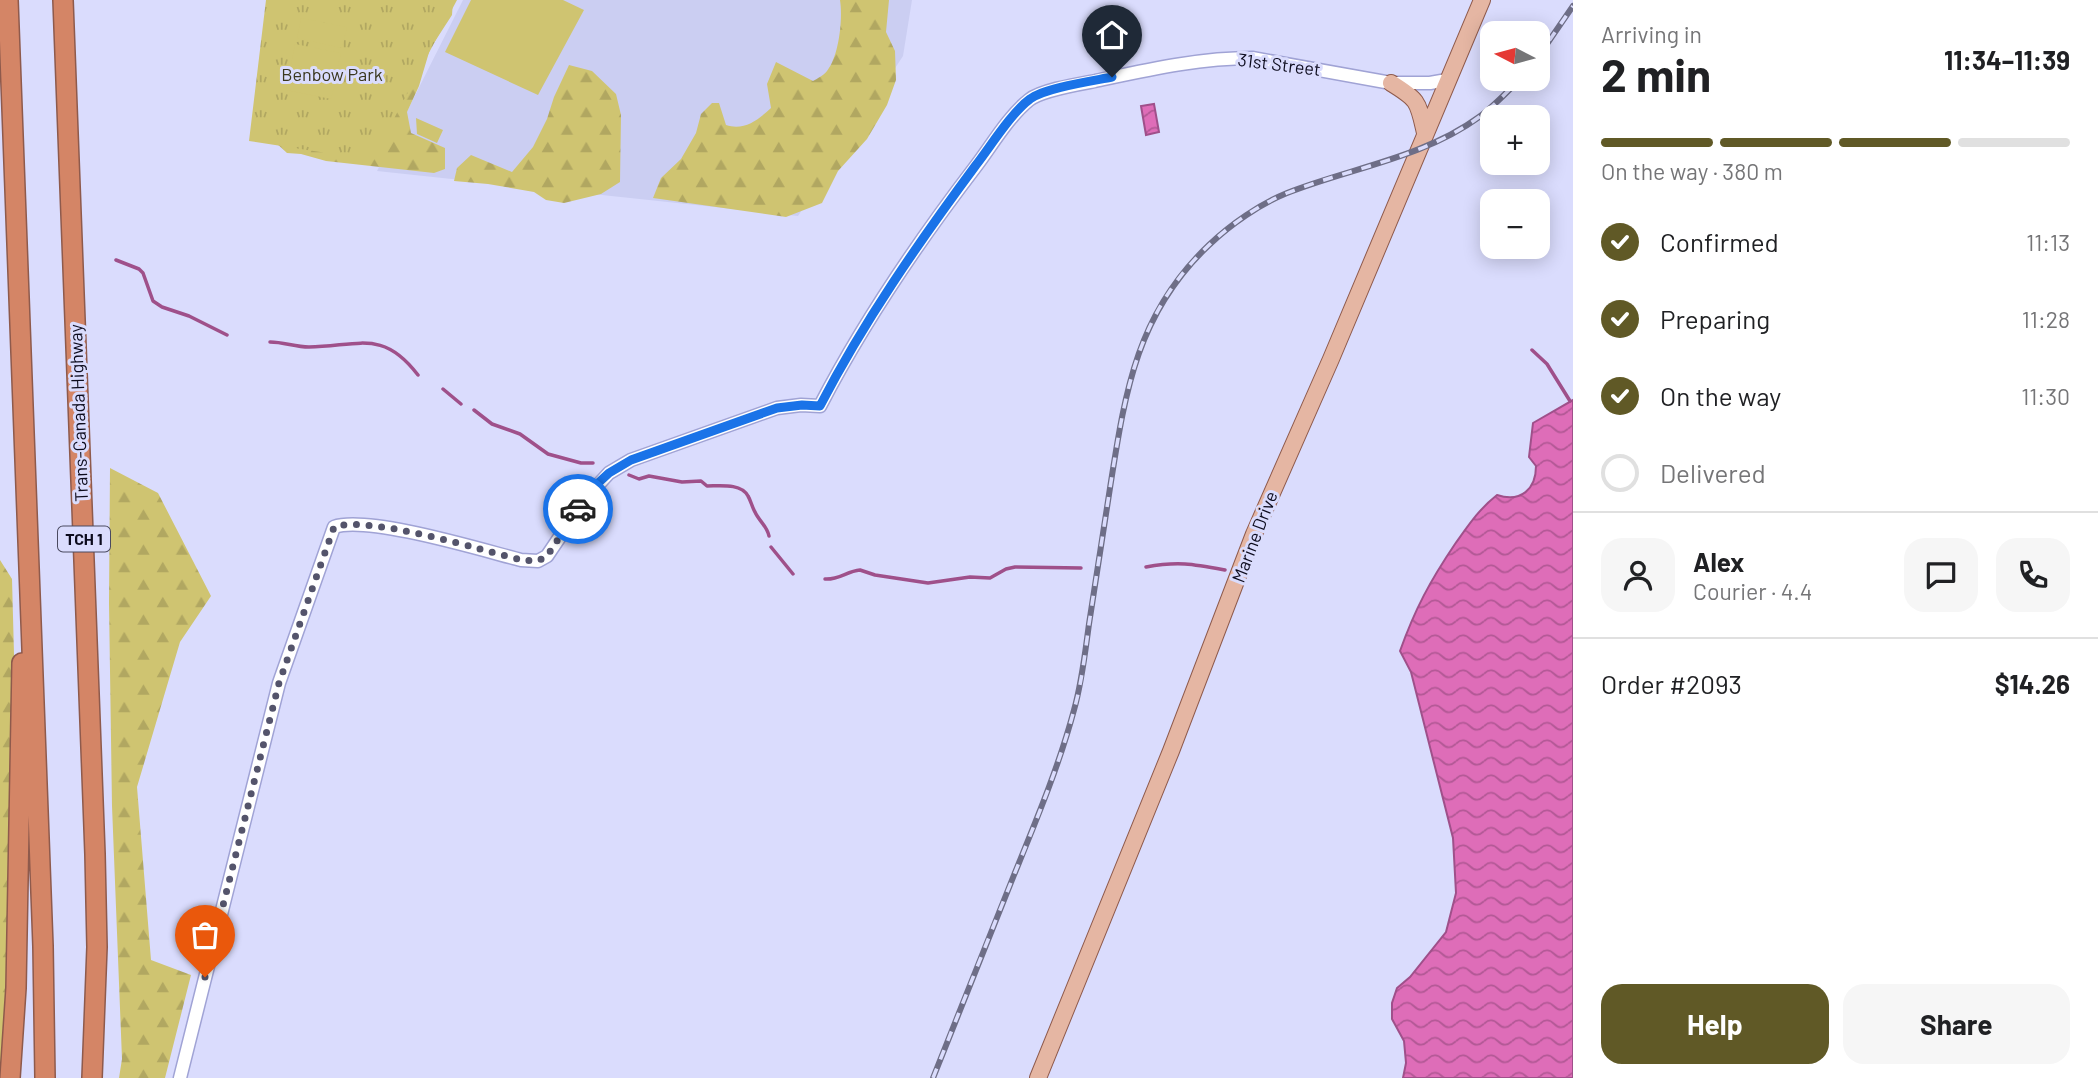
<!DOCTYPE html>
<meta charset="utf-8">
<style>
:root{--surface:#fff;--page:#f6f6f6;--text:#202124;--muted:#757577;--line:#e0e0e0;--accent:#605926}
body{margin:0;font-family:Barlow,sans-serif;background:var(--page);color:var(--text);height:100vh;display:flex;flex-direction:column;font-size:26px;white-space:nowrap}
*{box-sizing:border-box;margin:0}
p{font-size:23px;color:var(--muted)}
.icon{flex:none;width:38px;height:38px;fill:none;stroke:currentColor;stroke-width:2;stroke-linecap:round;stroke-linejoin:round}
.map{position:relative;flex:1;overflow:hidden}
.sheet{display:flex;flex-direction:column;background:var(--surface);width:525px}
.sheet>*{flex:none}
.needle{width:46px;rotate:276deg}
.controls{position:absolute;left:1480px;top:21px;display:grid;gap:14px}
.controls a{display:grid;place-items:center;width:70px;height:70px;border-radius:14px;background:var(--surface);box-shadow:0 4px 18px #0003;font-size:35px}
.pin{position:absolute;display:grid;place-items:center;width:60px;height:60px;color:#fff;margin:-72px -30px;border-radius:50% 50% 50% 0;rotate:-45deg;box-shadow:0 0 7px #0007}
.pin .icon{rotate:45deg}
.courier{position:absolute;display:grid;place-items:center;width:70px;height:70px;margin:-35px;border:5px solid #1a73e8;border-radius:50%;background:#fff;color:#222;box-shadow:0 2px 9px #0007}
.head em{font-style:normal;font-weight:700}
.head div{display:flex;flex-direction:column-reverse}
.head{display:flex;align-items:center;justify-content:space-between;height:119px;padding:0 28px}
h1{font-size:46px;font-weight:700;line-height:52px}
.bar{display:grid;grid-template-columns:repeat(4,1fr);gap:10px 7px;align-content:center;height:84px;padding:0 28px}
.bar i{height:9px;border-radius:5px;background:var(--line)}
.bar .on{background:var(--accent)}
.bar p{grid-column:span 4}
.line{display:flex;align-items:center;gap:18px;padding:0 28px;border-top:2px solid var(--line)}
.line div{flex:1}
.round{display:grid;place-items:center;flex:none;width:74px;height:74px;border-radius:21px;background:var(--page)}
ol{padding:0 28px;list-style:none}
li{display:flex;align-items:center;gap:21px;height:77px}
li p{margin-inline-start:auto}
li .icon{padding:7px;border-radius:50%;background:var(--accent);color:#fff;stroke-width:4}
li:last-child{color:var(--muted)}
li i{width:38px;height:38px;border:4px solid var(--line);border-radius:50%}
.primary-button{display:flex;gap:14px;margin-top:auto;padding:14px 28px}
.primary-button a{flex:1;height:80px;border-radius:21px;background:var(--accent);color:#fff;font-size:28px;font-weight:700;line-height:80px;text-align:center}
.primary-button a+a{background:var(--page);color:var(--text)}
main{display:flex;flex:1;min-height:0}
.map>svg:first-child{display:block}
.built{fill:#cbcef2}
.forest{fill:url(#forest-firs)}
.park{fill:url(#park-tufts)}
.garden{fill:#cfc471}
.water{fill:url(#water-waves);stroke:#9f508a;stroke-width:2}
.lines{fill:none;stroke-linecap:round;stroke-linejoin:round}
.stream{stroke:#9f508a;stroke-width:3.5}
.minor-casing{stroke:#a0a3d5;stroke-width:15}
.major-casing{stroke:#8e5a4c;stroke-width:18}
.highway-casing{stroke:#8e5a4c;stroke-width:22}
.minor{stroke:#fff;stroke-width:12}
.major{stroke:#e5b6a3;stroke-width:16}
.highway{stroke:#d48566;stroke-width:19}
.rail-casing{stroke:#6e6e87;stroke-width:6}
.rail{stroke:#dadcfd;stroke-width:3.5;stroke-dasharray:10;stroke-linecap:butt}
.done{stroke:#54546b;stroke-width:7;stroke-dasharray:0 12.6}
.route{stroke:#1a73e8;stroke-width:9}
.labels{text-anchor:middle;stroke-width:6;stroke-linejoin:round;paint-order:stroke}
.shield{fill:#dadcfd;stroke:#4a4a60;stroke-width:2}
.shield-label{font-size:16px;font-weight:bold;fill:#0c0b1d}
.street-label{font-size:18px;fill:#0c0b1d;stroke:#dadcfd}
.park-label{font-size:18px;fill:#3a371f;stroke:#dadcfd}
</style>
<main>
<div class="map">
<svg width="1573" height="1078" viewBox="0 0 1573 1078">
<defs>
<pattern id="forest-firs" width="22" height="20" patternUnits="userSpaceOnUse" patternTransform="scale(1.75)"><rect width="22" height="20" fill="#cfc471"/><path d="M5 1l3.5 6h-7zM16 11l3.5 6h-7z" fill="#b1a761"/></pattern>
<pattern id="park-tufts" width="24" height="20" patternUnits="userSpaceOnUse" patternTransform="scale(1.75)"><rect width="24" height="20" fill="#cfc471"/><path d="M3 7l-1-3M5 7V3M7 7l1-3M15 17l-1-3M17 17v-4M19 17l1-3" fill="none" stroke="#b1a761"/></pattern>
<pattern id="water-waves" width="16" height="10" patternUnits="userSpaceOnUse" patternTransform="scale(1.75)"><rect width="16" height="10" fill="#de6db8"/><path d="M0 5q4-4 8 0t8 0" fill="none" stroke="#b25895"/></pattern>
</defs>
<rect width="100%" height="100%" fill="#dadcfd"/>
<path class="built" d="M463,0H912L903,56L798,216L377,171Z"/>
<path class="forest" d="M453,0L452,15L430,49L419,86L407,112L411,133L445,148V169L434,173L326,161L301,154L287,153L274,141Z
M840,0H889L886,32L895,51L896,80L887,105L867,139L838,171L822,203L786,217L653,198L661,178L681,159L696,133L701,114L712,103H719L726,125C744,131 758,120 771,108L767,84L776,62L813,81C818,78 823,76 827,71C839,56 843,19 840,0Z
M569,65L592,71L616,94L621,115L620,182L601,194L564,203L546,200L534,192L488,184L454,181L457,168L471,155L512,172L533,147L547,119L554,97Z
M110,468L158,493L211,596L180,642L137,787L151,960L191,975L165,1078H119L122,1059L112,806L109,603Z
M0,560L12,579L14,654L12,938L2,1078H0Z"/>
<path class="park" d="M266,0H457L372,160L249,141Z
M416,118L443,130L437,143L417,134Z"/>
<path class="garden" d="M471,0H563L584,10L538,95L445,52Z
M301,18L347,27L342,48L297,38Z
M295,44L341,53L336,74L291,64Z
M290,69L336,79L331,99L286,90Z"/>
<path class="water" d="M1154,104L1159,132L1146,135L1141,106Z
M1573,400V1078H1403L1406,1063L1404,1041L1392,1019V1003L1397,988L1410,977L1446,932L1456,893L1453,838L1411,672L1400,651C1415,609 1430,581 1455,544C1468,526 1479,509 1497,495C1521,503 1536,489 1536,466L1529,457L1533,423Z"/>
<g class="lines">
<path class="stream" d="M116,260L139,269L143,273L153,301L162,307L189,316L227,335
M270,342C284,342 295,347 309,347C359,346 383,329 418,375
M1532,350L1547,364L1570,401
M443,389L461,404
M474,410L492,424L520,434L548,454L581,463H593
M629,475L639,479L649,476L682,482L701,481L707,486C720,486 741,483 748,496C751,501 752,507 755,512C759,521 767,526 769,536
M771,547L793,574
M1146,567C1178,561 1193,564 1225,570
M825,579C839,580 847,571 860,570L875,575L928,583L970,577L990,578L1006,569L1015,567L1081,568"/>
<defs>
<path id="minor" d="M180,1078L279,683L334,527C367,515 482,550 521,560L538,561L547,556L586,498L609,473L631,460L777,408L801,405L820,406C864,321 918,242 976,166C992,145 1008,117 1029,100C1041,90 1079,84 1095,81C1147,70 1199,58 1252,58L1391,83H1430L1447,80"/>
<path id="major" d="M1391,83C1419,100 1418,102 1425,133
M1038,1078L1171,751L1254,534L1331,359L1482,0"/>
<path id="highway" d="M8,0L43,946L45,1078
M63,0L95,854L97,947L92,1078
M10,1078L16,988L22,663"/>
</defs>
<use href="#minor" class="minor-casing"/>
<use href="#major" class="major-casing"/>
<use href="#highway" class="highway-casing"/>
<use href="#minor" class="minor"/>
<use href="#major" class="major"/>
<use href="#highway" class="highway"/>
<defs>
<path id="rail" d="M1538,57L1573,6
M933,1078C960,1010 987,942 1014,875C1036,821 1059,766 1074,710C1082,682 1085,653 1089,624C1096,578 1103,533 1110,488C1125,393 1136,314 1209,245C1231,224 1260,204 1287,193C1350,168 1423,158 1479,117C1494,106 1507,92 1520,79"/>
</defs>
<use href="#rail" class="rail-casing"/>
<use href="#rail" class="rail"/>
</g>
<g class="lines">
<path class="done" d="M205,977L279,683L334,527C368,515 482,550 521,560L538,561L547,556L578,509"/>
<path class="route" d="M578,509L597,484L609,473L631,460L777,408L802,405L820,406C864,321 919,242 976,165C990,147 1012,112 1030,99C1044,88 1092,81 1112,77"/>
</g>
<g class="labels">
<rect class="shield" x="58" y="526.5" width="52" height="25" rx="5"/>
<g class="shield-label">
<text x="84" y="545">TCH 1</text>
</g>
<g class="street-label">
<text transform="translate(1279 65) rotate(7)" y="6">31st Street</text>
<text transform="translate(79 413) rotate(-92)" y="6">Trans-Canada Highway</text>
<text transform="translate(1255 537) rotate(-69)" y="6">Marine Drive</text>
</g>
<g class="park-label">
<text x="332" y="81">Benbow Park</text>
</g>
</g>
</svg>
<div class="controls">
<a><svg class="needle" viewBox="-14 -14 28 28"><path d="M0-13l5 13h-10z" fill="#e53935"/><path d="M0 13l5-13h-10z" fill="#757577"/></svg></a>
<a>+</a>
<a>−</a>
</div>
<div class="pin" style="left:205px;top:977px;background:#ea580c"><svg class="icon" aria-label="bag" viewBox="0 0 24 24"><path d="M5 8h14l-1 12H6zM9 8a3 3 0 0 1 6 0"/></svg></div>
<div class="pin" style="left:1112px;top:77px;background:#1f2937"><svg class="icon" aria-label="home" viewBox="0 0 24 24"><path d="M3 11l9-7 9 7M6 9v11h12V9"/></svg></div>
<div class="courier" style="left:578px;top:509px"><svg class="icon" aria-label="car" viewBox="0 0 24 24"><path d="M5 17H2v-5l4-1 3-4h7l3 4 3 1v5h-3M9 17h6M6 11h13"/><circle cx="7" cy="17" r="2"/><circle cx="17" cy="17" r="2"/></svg></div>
</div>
<section class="sheet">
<div class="head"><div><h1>2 min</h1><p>Arriving in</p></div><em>11:34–11:39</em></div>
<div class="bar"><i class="on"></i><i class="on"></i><i class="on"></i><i></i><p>On the way · 380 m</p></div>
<ol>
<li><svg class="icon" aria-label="check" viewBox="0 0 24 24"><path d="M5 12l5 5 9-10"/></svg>Confirmed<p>11:13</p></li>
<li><svg class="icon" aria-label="check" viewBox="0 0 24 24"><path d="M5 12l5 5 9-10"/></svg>Preparing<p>11:28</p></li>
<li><svg class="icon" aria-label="check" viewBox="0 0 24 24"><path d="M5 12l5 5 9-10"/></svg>On the way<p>11:30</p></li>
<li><i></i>Delivered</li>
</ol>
<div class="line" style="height:126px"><a class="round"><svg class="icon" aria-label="person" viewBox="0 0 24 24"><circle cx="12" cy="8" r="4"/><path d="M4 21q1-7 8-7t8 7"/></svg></a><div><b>Alex</b><p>Courier · 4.4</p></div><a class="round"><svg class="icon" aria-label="chat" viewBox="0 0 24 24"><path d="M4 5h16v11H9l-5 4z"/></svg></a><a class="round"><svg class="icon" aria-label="phone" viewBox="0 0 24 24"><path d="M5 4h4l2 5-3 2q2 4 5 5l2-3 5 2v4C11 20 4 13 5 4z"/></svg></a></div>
<div class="line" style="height:91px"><div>Order #2093</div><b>$14.26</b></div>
<div class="primary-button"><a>Help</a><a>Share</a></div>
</section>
</main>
